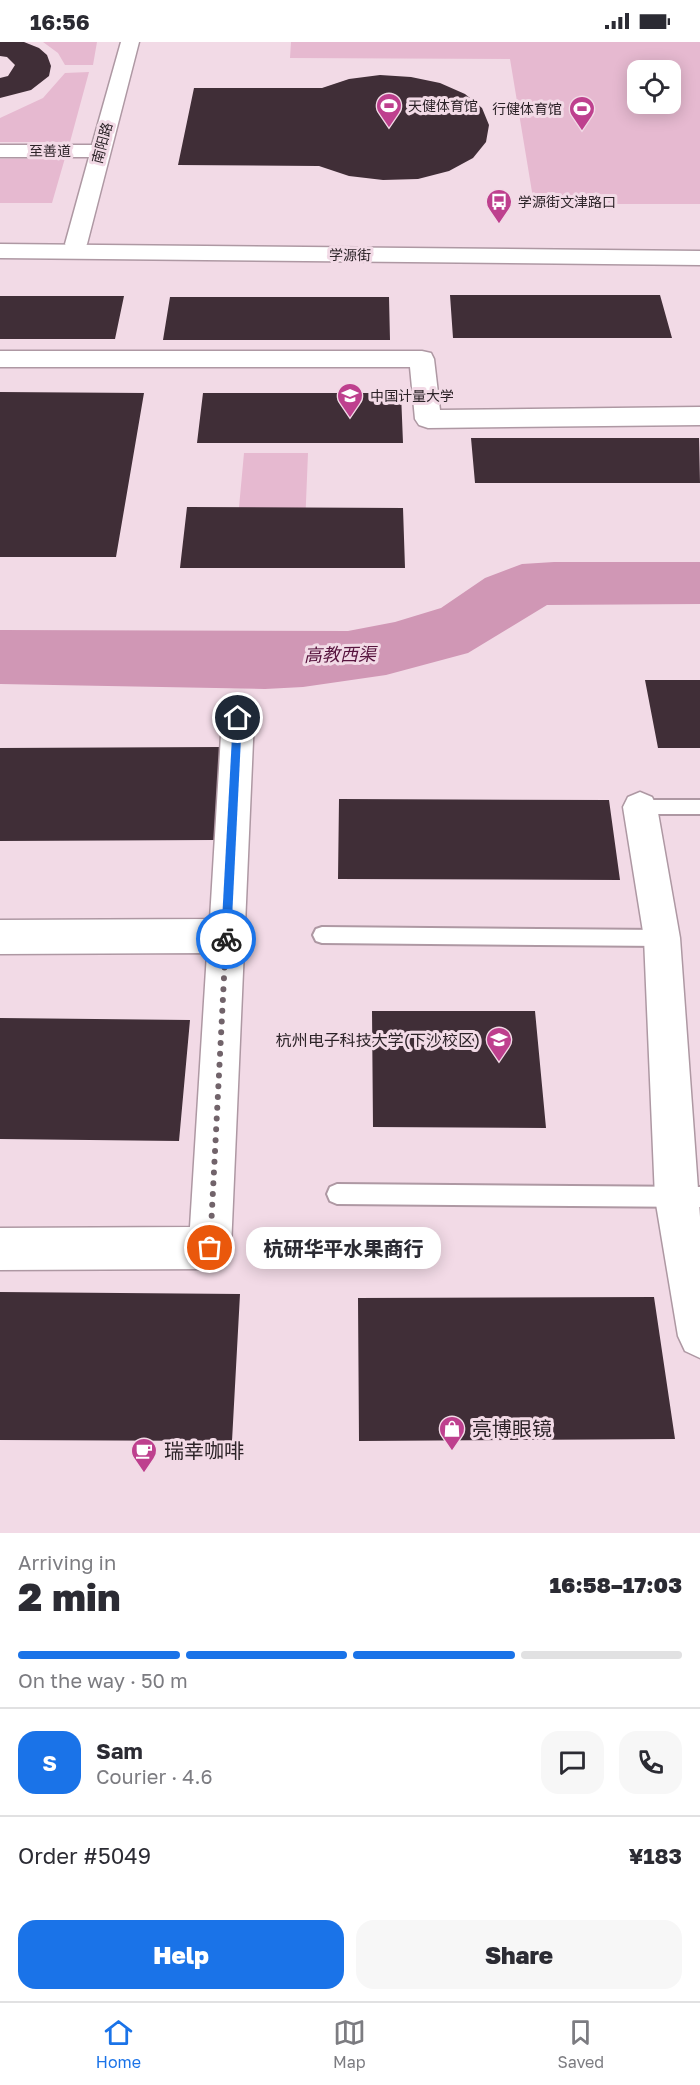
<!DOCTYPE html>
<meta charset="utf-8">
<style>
:root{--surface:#fff;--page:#f7f7f7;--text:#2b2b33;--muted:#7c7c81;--line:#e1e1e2;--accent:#1a73e8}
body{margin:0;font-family:"Golos Text","Noto Sans SC",sans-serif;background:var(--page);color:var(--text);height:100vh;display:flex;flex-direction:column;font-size:22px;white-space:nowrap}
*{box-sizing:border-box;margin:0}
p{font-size:20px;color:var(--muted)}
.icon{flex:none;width:33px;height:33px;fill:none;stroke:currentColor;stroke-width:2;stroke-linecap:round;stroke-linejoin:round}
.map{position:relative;height:1491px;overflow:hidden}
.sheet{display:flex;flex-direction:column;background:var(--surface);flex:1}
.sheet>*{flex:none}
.buttons{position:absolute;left:627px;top:18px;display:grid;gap:12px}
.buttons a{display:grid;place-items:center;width:54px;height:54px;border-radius:12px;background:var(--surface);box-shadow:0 3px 15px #0003;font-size:30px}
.pin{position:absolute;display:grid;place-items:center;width:51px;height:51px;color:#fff;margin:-26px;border:3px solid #fff;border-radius:50%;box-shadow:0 2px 6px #0007}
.courier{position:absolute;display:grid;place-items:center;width:60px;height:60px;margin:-30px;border:4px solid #1a73e8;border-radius:50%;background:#fff;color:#222;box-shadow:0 2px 8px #0007}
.bubble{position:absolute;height:42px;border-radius:18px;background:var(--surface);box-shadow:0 3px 15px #0003;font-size:20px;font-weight:800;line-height:42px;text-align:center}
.overview em{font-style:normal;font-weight:800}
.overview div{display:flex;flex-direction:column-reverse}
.overview{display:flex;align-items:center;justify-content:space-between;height:102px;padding:0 18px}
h1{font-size:39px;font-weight:800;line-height:45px}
.bar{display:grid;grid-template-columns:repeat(4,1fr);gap:9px 6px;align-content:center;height:72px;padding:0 18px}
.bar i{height:8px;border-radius:4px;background:var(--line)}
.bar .selected{background:var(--accent)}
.bar p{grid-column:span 4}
.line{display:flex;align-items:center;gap:15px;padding:0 18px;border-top:2px solid var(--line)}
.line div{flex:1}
.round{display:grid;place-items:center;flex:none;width:63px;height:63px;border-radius:18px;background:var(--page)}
.primary-button{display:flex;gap:12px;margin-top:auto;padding:12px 18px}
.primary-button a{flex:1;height:69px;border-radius:18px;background:var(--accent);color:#fff;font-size:24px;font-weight:800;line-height:69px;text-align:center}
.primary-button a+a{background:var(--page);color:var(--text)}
.status{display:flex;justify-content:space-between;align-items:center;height:42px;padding:0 30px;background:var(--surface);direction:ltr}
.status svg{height:16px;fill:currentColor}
.tabs{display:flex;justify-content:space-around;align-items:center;height:84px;border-top:2px solid var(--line);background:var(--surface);font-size:16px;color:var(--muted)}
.tabs a{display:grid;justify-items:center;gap:3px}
.tabs .selected{color:var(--accent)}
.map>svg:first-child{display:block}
.green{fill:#e6b9d0;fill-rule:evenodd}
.water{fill:#d097b5}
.building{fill:#402e37}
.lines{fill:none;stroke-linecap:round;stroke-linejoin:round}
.lane-casing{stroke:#ae98a3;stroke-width:4}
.street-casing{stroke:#ae98a3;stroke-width:3}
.secondary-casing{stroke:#ae98a3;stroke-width:3}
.lane{fill:#fff;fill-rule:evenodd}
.street{fill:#fff;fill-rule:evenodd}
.secondary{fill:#fff;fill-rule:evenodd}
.route{fill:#1a73e8}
.done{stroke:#71636a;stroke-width:6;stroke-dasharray:0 10.8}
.labels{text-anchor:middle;stroke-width:6;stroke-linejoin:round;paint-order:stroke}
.far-poi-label{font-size:14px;fill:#2c2328;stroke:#f2dae6;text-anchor:start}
.far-street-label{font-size:14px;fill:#2c2328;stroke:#f2dae6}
.poi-label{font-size:16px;fill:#2c2328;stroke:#f2dae6;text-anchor:end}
.water-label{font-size:18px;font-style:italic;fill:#57143e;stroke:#f2dae6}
.near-poi-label{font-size:20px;fill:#2c2328;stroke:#f2dae6;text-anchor:start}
</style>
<div class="status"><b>16:56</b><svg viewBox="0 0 49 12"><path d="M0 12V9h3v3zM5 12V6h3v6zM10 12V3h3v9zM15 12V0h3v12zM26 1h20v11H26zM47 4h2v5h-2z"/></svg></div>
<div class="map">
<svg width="700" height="1491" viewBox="0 0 700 1491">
<rect width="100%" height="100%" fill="#f2dae6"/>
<path class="green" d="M43,0H97L93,23H65L58,11Z
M291,0H700V162H534L510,17L290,16ZM638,28H670V62H638Z
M89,30L70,100H0V76L43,56L65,31Z
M65,116L52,161H0V117Z
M244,411H308L304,509H235Z"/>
<path class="water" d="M554,520H700V562L547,563L468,611L386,633L303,645L265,647L0,642V588L348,589L395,580L441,566L485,536L522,522Z"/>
<path class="building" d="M0,0H24L39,6L47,13L51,24L49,34L31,48L0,56V36L8,34L15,23L7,15L0,14Z
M380,33L411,35L440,41L465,52L482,66L489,83L486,100L473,116L449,129L418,137L383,138L349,134L319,124L178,123L194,46H322L349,37Z
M450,253H660L672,296H453Z
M0,254H124L115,297H0Z
M170,255H389L390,298H163Z
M0,350L144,351L116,515H0Z
M203,351H401L403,401H197Z
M471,396H699L700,441H475Z
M187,465L403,466L405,526H180Z
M645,638H700V706H658Z
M221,705L214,798L0,799V706Z
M339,757L609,758L620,838L338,837Z
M372,969H535L546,1086L373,1085Z
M0,976L190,978L179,1099L0,1097Z
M0,1250L240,1252L232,1399L0,1398Z
M654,1255L675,1397L359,1399L358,1256Z"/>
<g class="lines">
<defs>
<path id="lane" d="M640,758H700V772H640L634,770L632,765L634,760Z
M322,885L662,888L668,890L671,896L668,902L662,904L322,901L316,899L313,893L316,887Z
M337,1142L700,1145V1165L337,1162L330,1159L327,1152L330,1145Z"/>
<path id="street" d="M121,0H139L87,202L84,207H68L65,202L89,115H0V103H92Z
M0,309H422L431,311L434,317L440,368L700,365V383L428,386L419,383L415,377L410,325H0Z
M238,663L249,667L254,676L231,1206L225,1221L210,1227L0,1228V1186L190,1185L207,911L0,912V878L210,877L222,676L227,667Z
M640,750L652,755L657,765L680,896L700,1175V1316L685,1309L678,1294L655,1156L644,896L623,765L628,755Z"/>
<path id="secondary" d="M0,202L700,209V223L0,216Z"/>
</defs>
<use href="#lane" class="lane-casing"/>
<use href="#street" class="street-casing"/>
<use href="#secondary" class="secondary-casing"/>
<use href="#lane" class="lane"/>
<use href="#street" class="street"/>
<use href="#secondary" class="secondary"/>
</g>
<path class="route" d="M238,672L242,676L231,897L226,902L221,897L233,676Z"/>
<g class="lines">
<path class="done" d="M210,1206L226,897"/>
</g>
<defs>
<symbol id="stadium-pin" viewBox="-11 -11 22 30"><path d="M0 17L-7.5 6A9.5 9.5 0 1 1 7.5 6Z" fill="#be408e" stroke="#f2dae6"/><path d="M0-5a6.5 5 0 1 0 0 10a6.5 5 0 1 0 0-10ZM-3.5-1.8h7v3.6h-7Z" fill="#fff"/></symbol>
<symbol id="bus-pin" viewBox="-11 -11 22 30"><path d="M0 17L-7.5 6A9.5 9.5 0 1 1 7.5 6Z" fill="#be408e" stroke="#f2dae6"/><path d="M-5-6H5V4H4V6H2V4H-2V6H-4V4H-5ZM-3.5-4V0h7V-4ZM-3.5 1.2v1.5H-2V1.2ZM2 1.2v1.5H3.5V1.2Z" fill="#fff"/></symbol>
<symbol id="university-pin" viewBox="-11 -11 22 30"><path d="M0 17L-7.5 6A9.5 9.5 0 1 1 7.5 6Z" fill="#be408e" stroke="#f2dae6"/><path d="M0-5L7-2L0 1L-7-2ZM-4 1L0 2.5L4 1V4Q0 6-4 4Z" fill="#fff"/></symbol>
<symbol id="shop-pin" viewBox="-11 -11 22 30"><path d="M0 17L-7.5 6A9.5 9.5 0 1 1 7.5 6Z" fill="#be408e" stroke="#f2dae6"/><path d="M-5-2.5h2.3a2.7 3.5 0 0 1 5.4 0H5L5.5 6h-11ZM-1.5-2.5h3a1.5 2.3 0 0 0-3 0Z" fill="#fff"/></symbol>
<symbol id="cafe-pin" viewBox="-11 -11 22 30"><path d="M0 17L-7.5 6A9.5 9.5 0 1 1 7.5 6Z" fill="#be408e" stroke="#f2dae6"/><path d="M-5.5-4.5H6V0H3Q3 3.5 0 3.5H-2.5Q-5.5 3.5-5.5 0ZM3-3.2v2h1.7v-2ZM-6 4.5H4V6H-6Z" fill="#fff"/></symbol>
</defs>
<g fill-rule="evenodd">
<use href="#stadium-pin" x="374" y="49" width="30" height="40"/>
<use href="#stadium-pin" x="567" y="52" width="30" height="40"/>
<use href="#bus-pin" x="484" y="145" width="30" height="40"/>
<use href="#university-pin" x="335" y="339" width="30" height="40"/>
<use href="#university-pin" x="484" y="983" width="30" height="40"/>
<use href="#shop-pin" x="437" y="1372" width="30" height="40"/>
<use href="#cafe-pin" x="129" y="1394" width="30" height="40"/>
</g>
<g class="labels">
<g class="far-poi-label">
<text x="408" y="69">天健体育馆</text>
<text x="562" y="72" text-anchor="end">行健体育馆</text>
<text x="518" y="165">学源街文津路口</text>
<text x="370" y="359">中国计量大学</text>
</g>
<g class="far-street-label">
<text transform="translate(102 101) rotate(-75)" y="5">南阳路</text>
<text x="50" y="114">至善道</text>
<text transform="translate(350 213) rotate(1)" y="5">学源街</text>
</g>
<g class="poi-label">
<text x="480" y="1004">杭州电子科技大学(下沙校区)</text>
</g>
<g class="water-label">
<text transform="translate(340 613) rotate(-1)" y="6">高教西渠</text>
</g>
<g class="near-poi-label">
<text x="472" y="1394">亮博眼镜</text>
<text x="164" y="1416">瑞幸咖啡</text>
</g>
</g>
</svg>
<div class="buttons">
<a><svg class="icon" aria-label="locate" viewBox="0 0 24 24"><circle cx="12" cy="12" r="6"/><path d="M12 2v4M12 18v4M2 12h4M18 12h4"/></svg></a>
</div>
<div class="pin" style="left:210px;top:1206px;background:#ea580c"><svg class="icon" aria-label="bag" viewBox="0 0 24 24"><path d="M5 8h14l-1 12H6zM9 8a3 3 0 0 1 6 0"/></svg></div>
<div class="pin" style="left:238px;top:676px;background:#1f2937"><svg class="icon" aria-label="home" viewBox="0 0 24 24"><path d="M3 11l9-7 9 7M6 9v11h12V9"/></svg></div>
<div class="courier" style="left:226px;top:897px"><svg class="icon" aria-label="bike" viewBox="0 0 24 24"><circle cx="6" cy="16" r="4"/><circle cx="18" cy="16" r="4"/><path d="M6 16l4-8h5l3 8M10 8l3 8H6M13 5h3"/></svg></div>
<div class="bubble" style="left:246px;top:1185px;width:195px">杭研华平水果商行</div>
</div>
<section class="sheet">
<div class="overview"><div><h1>2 min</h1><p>Arriving in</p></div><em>16:58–17:03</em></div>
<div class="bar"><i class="selected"></i><i class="selected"></i><i class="selected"></i><i></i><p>On the way · 50 m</p></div>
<div class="line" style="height:108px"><b class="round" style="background:var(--accent);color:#fff">S</b><div><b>Sam</b><p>Courier · 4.6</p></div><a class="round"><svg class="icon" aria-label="chat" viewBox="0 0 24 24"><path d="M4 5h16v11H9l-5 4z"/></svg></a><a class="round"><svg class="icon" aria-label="phone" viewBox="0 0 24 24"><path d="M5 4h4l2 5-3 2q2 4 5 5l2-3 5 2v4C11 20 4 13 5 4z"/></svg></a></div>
<div class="line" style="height:78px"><div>Order #5049</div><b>¥183</b></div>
<div class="primary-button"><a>Help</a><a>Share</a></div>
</section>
<nav class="tabs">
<a class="selected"><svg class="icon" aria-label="home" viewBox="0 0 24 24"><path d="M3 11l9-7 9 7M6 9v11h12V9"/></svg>Home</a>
<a><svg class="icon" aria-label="map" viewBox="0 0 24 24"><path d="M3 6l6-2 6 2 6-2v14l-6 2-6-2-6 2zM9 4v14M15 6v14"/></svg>Map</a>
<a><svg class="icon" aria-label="saved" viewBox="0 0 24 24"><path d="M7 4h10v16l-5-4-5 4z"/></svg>Saved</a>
</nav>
